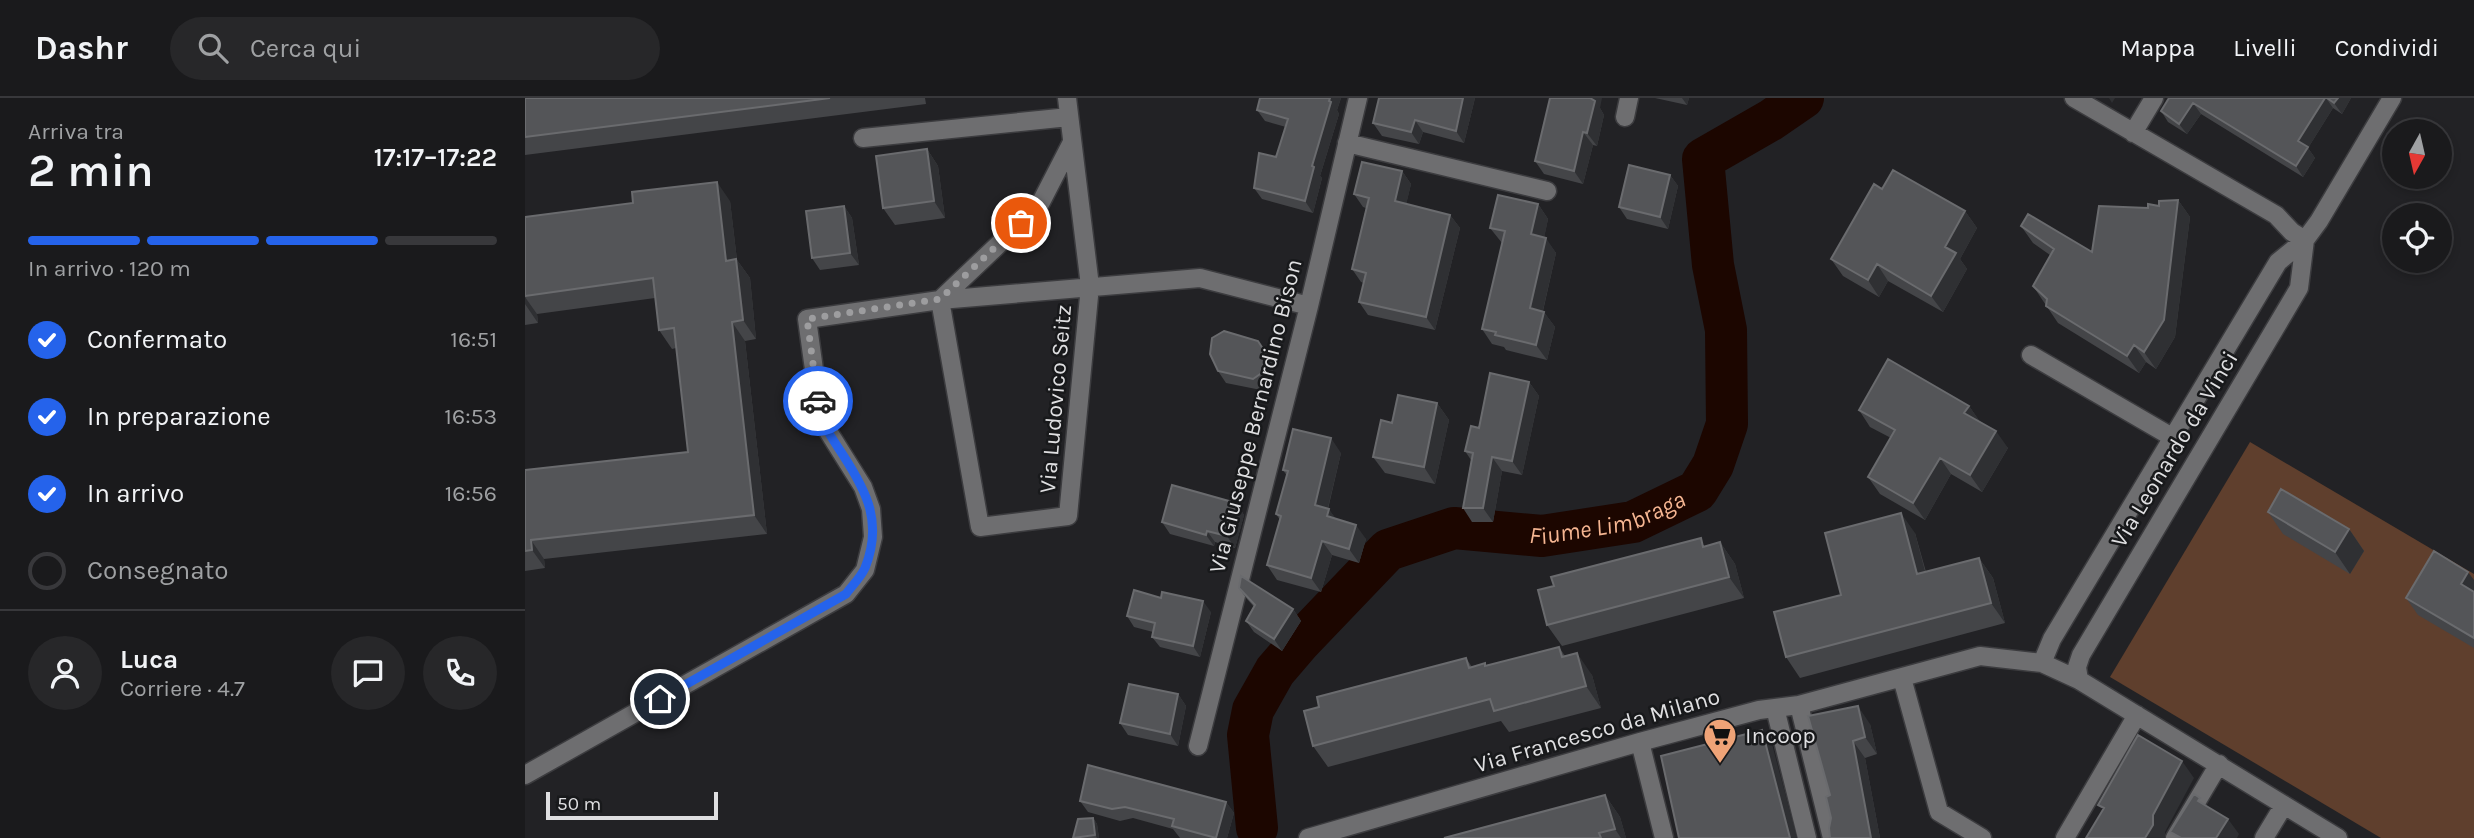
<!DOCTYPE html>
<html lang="it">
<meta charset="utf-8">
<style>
:root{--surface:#1a1a1c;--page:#272729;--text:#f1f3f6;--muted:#9fa1a3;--line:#38383b;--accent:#2563eb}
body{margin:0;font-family:Karla,sans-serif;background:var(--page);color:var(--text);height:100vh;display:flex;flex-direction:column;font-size:26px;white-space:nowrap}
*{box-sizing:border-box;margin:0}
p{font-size:23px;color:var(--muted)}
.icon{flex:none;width:38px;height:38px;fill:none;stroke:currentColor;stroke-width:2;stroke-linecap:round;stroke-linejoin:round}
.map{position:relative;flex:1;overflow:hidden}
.details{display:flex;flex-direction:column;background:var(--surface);width:525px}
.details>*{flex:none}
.needle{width:46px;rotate:188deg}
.fabs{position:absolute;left:1857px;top:21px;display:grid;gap:14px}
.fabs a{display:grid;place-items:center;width:70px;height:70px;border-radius:50%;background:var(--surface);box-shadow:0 4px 10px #0003,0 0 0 2px var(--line);font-size:35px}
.scale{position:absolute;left:21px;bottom:18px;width:172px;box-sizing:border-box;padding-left:7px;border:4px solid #dfdfe1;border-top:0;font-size:19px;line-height:24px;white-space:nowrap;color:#dfdfe1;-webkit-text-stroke:5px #18191b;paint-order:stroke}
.pin{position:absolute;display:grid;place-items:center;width:60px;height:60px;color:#fff;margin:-30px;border:4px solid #fff;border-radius:50%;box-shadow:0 2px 7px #0007}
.courier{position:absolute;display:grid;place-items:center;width:70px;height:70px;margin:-35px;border:5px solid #2563eb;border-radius:50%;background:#fff;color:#222;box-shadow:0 2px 9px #0007}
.overview em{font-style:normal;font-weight:600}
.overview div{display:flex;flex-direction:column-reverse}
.overview{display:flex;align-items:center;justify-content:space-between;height:119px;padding:0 28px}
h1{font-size:46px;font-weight:600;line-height:52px}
.bar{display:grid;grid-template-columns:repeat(4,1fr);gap:10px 7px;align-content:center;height:84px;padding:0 28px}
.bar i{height:9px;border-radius:5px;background:var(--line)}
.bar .selected{background:var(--accent)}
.bar p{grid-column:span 4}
.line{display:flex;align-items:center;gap:18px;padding:0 28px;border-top:2px solid var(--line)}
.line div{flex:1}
.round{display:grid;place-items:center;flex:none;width:74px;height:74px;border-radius:37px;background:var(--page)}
ol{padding:0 28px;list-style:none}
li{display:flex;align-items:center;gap:21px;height:77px}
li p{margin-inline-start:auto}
li .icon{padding:7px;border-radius:50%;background:var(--accent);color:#fff;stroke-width:4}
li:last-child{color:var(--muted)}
li i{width:38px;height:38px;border:4px solid var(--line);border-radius:50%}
header{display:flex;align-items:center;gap:42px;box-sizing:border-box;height:98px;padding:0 35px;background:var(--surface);border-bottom:2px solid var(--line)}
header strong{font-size:33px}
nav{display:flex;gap:38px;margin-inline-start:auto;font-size:24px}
.search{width:490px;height:63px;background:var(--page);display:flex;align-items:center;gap:18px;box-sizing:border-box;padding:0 24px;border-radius:38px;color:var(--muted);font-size:26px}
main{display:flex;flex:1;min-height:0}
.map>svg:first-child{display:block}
.green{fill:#5f3f2d}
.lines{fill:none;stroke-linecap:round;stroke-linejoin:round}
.river{stroke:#1c0600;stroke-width:42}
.minor-casing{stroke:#3c3c3f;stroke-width:21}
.minor{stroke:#6e6e70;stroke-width:18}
.wall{fill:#444548}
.shaded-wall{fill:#2f3033}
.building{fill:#545558;stroke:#6a6b6e;stroke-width:2}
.done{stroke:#9d9d9f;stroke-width:7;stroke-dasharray:0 12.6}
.route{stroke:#2563eb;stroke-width:9}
.labels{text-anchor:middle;stroke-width:5;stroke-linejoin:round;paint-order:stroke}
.street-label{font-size:23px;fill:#dfdfe1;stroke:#18191b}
.poi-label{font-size:23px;fill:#dfdfe1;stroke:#18191b;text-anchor:start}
.water-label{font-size:24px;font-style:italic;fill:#f6b692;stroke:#18191b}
</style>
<header>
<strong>Dashr</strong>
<div class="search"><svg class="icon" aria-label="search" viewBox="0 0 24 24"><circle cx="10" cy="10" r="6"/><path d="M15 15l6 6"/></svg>Cerca qui</div>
<nav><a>Mappa</a><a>Livelli</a><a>Condividi</a></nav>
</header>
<main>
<section class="details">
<div class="overview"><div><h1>2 min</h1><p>Arriva tra</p></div><em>17:17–17:22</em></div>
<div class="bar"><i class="selected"></i><i class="selected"></i><i class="selected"></i><i></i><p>In arrivo · 120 m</p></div>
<ol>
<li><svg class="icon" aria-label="check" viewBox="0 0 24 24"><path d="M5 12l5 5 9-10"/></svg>Confermato<p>16:51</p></li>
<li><svg class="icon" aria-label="check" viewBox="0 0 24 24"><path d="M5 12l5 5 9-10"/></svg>In preparazione<p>16:53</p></li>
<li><svg class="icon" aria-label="check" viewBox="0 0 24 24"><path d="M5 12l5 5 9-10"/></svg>In arrivo<p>16:56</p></li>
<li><i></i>Consegnato</li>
</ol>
<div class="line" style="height:126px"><a class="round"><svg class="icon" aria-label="person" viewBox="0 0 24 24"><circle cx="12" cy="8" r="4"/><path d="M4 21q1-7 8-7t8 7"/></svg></a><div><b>Luca</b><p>Corriere · 4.7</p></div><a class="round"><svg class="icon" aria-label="chat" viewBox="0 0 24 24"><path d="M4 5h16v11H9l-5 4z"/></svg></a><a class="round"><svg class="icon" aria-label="phone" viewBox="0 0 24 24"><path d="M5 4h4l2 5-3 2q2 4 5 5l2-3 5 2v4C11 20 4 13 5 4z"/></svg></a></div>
</section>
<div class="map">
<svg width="1949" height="740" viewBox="0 0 1949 740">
<rect width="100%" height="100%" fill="#222225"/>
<path class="green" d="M1725,344L1949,476V740H1856L1585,579Z"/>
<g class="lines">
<path class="river" id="s1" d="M732,730L723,637L728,612L750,573L774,545L863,452L929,430L1017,438L1108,424L1172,393L1188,367L1202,326L1201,232L1188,167L1178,61L1246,22L1278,0"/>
<defs>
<path id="minor" d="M1549,0L1751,117L1767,134L1780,142
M1100,19L1104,0
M1608,35L1629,0
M338,40L544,19
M822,45L1022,93
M415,202L455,429L543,418L565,188L542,0
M415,202L514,108L547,44
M1506,257L1647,339
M1517,565L1527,541L1753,164L1780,142L1794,123L1867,0
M1377,580L1414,714L1457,740
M1554,582L1552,569L1556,557L1774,190L1780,142
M1274,607L1307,740
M1250,610L1282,740
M1115,644L1139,740
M673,648L784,208L833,0
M0,677L321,496L340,472L348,439L346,411L338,389L296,322L282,221L415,202L675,180L784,208
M783,740L1115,644L1234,612L1274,607L1455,558L1517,565L1554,582L1813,740
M1540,740L1612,617
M1650,740L1694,666
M1739,740L1759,707"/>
</defs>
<use href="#minor" class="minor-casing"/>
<use href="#minor" class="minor"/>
</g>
<path class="wall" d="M0,0H400L401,6L0,57Z
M735,0H816L812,12L814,16L795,78L797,80L788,115L737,101L729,90L751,59L761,29L740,23L732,12Z
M854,0H950L939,45L898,34L894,46L857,38L848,25Z
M1130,0H1164L1162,7Z
M1644,0H1826L1817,16L1808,10L1783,50L1790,60L1778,79L1676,16L1662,36L1643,24L1636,13Z
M1075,10L1079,17L1072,48L1068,47L1058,86L1019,76L1010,63Z
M402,51L413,68L420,120L370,127L358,110Z
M877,73L886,86L881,106L925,117L935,130L910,232L843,217L834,204L839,185L836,184L827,171L841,110L838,109L829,96Z
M1145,77L1153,88L1143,131L1102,121L1094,109Z
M1357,91L1440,113L1452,130L1435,161L1442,171L1418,214L1363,183L1354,199L1318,178L1306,161Z
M1653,102L1665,119L1650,239L1631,271L1621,264L1614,275L1533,225L1508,188L1525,157L1508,145L1496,128L1567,154L1623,110Z
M205,103L212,162L225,180L231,241L220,243L242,436L19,461L20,470L0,473V372L163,354L151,250L147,251L134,232L130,200L12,216L13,225L0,227V119Z
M1013,106L1023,121L1019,139L1031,155L1018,213L1030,229L1022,262L981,252L979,249L967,246L957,231L977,145L965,130Z
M319,108L327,120L334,167L295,172L287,160Z
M741,254L748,266L746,286L736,292L701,285L693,273Z
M1004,284L1014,298L997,377L977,373L968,424H947L938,410L946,362L940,353L954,330Z
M912,305L924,322L910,386L860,375L848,359L867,325Z
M1444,308L1455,324L1483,350L1457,394L1426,376L1400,422L1355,396L1343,379L1366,340L1345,329L1334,312Z
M816,355L803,411L811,421L841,441L834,465L807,457L796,494L752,482L742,467L755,422L751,416L762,378L758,372Z
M711,405L719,417L710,450L690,444L689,448L645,436L637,424Z
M1743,414L1824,431L1839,453L1825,476L1758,436Z
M1390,435L1401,474L1454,460L1468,480L1480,525L1275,580L1261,559L1316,497Z
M1195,444L1210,466L1219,500L1037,548L1022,527L1182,448Z
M1949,482V550L1893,517L1881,500Z
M714,490L768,511L776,523L757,553L729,534L721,523L729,509L722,501Z
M686,514L675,559L635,549L627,539L628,534L609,529L602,518Z
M1034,549L1040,558L1067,577L1076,610L984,634L976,623L803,669L788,648L794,609L941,560L947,569L961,568Z
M653,596L661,608L653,648L603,637L595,625Z
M1283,618L1345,626L1352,656L1340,660L1355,740H1305L1306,720L1305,697Z
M1080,697L1095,719L1101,740H919Z
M555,703L701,704L709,715L702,740H655L648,731L608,720L595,723L563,714Z
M568,720L572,726L574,740H548Z"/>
<path class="shaded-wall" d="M805,0H816L812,12L814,16L795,78L797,80L788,115L780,103L787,68Z
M938,0H950L939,45L931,33Z
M1065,0H1077L1075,10L1079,17L1072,48L1062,35Z
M1157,0H1164L1162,7Z
M1584,0H1590L1587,5Z
M1800,0H1801L1808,10L1783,50L1790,60L1778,79L1771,68L1773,43Z
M1813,0H1826L1817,16L1809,5Z
M1668,5L1676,16L1662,36L1654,26Z
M890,22L898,34L894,46L886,34Z
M1058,34L1068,47L1058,86L1049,73Z
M402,51L413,68L420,120L409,103Z
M877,73L886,86L879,116L870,103Z
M1145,77L1153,88L1143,131L1135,119Z
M192,84L205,103L212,162L225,180L231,241L218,222L201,163Z
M1653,102L1665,119L1650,239L1631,271L1619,254Z
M1013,106L1023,121L1017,151L1006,136Z
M319,108L327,120L334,167L325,155Z
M1440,113L1452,130L1435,161L1442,171L1418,214L1406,198L1420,149Z
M925,117L935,130L910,232L901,219Z
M1021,140L1031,155L1015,225L1005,210Z
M1352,166L1363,183L1354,199L1343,182Z
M0,199L12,216L13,225L0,206Z
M1019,214L1030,229L1022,262L1011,247Z
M207,224L220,243L242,436L229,417Z
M733,243L748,266L746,286L738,274Z
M1609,247L1621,264L1614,275L1602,258Z
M1004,284L1014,298L997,377L987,363Z
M912,305L924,322L910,386L899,369Z
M1444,308L1456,325L1439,315Z
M1471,333L1483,350L1457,394L1445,377Z
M806,340L816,355L800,422L790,407Z
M967,359L977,373L968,424L958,410Z
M1415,360L1426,376L1400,422L1388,405Z
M711,405L719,417L710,450L702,438Z
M804,411L814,426L802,418Z
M1376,415L1390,435L1406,496L1392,476Z
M831,427L841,441L834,465L824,451Z
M1824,431L1839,453L1825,476L1810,454Z
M682,433L690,444L689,448L681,437Z
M6,442L19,461L20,470L7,452Z
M797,443L807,457L796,494L786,480Z
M1195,444L1210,466L1219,500L1204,479Z
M1454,460L1468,480L1480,525L1466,505Z
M1943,474L1949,482V500L1936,486Z
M678,503L686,514L675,559L668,548Z
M768,511L776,523L757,553L749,541Z
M1052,555L1067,577L1076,610L1061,588Z
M653,596L661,608L653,648L645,636Z
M1333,608L1345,626L1352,656L1340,639Z
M1237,632L1247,646L1272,740H1265Z
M1328,643L1340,660L1355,740H1346Z
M1657,663L1669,680L1640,734V740H1620L1628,717Z
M1080,697L1095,719L1101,740H1096L1090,731Z
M701,704L709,715L702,740H691Z
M568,720L572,726L574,740H572L570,737Z
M1703,721L1714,736L1712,740H1691Z"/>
<path class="building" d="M0,0H305L0,39Z
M735,0H805L804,3L806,4L787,68L789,69L780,103L729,90L734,55L751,59L763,21L732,12Z
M854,0H938L931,33L890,22L886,34L848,25Z
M1025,0H1065L1070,3L1062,35L1058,34L1049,73L1010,63Z
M1644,0H1800L1773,43L1783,49L1771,68L1668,5L1654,26L1636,13Z
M1802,0H1813L1809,5Z
M402,51L409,103L358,110L351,58Z
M837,64L877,73L870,103L925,117L901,219L834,204L841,175L827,171L844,100L829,96Z
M1104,67L1145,77L1135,119L1094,109Z
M1368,72L1440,113L1420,149L1431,155L1406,198L1352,166L1343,182L1306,161L1349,86L1357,91Z
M192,84L201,163L211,161L218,222L207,224L229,417L6,442L7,452L0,453V372L163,354L149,230L134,232L128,180L0,198V119L108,105L107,94Z
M973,97L1013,106L1006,136L1021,140L1005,210L1019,214L1011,247L970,237L971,234L957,231L980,133L965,130Z
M1653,102L1639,222L1619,254L1609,247L1602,258L1521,208L1522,201L1508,188L1529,151L1496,128L1503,116L1567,154L1574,108L1623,110V106L1634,108V103Z
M319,108L325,155L287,160L281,113Z
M699,233L733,243L740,254L738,274L728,281L693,273L685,256L687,240Z
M1363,261L1444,308L1439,315L1471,333L1445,377L1415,360L1388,405L1343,379L1370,332L1334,312Z
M965,275L1004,284L987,363L967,359L958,410H938L948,355L940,353L946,328L954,330Z
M873,297L912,305L899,369L848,359L856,322L867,325Z
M768,331L806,340L790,407L804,411L802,418L831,427L824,451L797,443L786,480L742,467L756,418L751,416L763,373L758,372Z
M647,387L711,405L702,438L682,433L681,437L637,424Z
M1756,391L1824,431L1810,454L1743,414Z
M1376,415L1392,476L1454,460L1466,505L1261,559L1249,514L1316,497L1300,435Z
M1176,440L1178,449L1195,444L1204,479L1022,527L1013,492L1029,488L1026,479Z
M1909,453L1943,474L1936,486L1949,494V540L1881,500Z
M716,478L768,511L749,541L721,523L730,507L714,490Z
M609,492L636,500L637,494L678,503L668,548L627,539L630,525L602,518Z
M1034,549L1037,559L1052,555L1061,588L969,613L965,601L788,648L779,613L794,609L792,599L941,560L944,570L960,565V568Z
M604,586L653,596L645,636L595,625Z
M1333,608L1340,639L1328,643L1346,740H1305L1304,730L1306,720L1301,699L1305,697L1283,618Z
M1237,632L1265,740H1154L1136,658Z
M1613,637L1657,663L1628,717V727L1620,740H1561L1579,710L1573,707Z
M563,667L701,704L691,740L647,728L649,721L600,709L587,711L555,703Z
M1669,696L1675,700L1673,703L1703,721L1691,740H1656L1645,734Z
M1080,697L1090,731L1074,735L1076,740H919Z
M568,720L570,737L548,740L553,721Z"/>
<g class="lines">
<path class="done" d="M293,303L282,221L415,201L496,125"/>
<path class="route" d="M135,601L321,496C327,488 336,479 340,470C358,425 342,394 318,357C305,337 296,326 293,303"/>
</g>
<defs>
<symbol id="supermarket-pin" viewBox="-11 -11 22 30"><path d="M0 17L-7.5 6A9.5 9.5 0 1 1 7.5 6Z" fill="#efa377" stroke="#18191b"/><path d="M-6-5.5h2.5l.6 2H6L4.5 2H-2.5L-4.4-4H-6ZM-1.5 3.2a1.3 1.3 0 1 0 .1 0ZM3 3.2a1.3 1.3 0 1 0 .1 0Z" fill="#111"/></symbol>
</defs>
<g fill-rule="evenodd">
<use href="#supermarket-pin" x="1176" y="618" width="38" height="52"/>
</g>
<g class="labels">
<g class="street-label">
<text transform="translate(530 301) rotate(-85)" y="8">Via Ludovico Seitz</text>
<text transform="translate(730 318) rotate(-76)" y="8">Via Giuseppe Bernardino Bison</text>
<text transform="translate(1649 351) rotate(-59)" y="8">Via Leonardo da Vinci</text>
<text transform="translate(1072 632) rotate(-16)" y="8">Via Francesco da Milano</text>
</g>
<g class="poi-label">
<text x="1220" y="645">Incoop</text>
</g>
<g class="water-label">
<text dy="8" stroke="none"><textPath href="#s1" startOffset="555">Fiume Limbraga</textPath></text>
</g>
</g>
</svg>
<div class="fabs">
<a><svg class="needle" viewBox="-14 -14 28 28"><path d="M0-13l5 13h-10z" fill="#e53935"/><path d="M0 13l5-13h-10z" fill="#9fa1a3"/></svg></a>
<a><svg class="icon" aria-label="locate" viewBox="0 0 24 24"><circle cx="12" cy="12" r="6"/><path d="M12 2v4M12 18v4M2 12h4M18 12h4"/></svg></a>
</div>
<div class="scale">50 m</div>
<div class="pin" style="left:496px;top:125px;background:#ea580c"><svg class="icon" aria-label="bag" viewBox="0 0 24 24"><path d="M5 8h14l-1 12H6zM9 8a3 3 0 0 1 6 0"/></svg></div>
<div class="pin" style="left:135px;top:601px;background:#1f2937"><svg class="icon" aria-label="home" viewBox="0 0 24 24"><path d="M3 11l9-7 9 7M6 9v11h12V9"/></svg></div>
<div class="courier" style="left:293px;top:303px"><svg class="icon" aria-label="car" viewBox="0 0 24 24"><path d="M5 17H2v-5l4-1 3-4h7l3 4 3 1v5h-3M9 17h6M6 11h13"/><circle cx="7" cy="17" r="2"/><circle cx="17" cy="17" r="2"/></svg></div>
</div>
</main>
